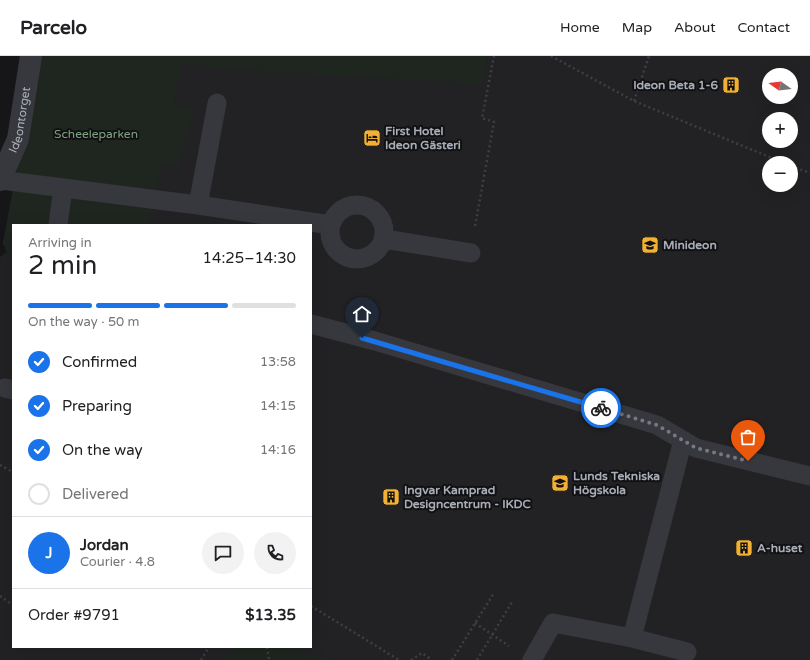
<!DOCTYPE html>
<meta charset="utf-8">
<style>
:root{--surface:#fff;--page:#f2f2f2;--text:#202124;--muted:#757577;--line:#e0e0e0;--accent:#1a73e8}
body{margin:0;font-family:"Varela Round",sans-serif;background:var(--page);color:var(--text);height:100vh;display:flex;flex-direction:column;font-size:15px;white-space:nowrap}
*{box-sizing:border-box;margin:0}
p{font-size:13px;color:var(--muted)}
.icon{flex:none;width:22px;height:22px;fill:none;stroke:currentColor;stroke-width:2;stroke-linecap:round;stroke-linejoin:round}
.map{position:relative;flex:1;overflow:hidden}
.drawer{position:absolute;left:12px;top:168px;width:300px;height:424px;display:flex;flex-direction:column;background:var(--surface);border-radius:0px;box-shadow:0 4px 16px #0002}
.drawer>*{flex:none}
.needle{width:26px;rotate:284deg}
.tools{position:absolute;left:762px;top:12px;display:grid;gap:8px}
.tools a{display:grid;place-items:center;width:36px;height:36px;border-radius:50%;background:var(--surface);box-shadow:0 4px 16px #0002;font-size:20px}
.pin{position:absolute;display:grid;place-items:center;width:34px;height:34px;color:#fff;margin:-41px -17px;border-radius:50% 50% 50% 0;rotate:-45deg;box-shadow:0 0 4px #0007}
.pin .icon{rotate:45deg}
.courier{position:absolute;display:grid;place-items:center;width:40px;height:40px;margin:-20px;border:3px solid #1a73e8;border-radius:50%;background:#fff;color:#222;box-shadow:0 1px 5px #0007}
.head em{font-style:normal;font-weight:600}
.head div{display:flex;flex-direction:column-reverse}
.head{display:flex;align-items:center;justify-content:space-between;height:68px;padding:0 16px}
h1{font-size:26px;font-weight:600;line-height:30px}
.bar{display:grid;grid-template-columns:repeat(4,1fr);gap:6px 4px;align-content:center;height:48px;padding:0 16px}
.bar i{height:5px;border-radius:3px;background:var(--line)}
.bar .current{background:var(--accent)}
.bar p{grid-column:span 4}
.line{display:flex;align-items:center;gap:10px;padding:0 16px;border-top:1px solid var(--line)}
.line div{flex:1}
.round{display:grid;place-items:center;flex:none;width:42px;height:42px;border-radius:21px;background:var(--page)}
ol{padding:0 16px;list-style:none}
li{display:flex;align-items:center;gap:12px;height:44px}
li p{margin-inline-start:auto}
li .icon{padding:4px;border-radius:50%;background:var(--accent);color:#fff;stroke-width:4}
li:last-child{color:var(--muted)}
li i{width:22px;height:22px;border:2px solid var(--line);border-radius:50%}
header{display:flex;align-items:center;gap:24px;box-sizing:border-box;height:56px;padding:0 20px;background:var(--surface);border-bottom:1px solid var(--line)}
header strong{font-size:19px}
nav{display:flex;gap:22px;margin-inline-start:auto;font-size:14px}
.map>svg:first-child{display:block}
.built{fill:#222225;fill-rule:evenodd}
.green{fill:#1e261f}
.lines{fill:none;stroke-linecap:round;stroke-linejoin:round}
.path{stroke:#3d3f44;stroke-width:2.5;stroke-dasharray:2 3;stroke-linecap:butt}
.lane{stroke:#37383d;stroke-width:19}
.street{stroke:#37383d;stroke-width:22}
.done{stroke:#757880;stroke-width:4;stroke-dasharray:0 7.2}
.route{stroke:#1a73e8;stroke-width:5}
.labels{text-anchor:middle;stroke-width:4;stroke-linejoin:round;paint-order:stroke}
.poi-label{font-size:12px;font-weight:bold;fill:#a8adb8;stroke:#111113;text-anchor:start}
.street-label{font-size:12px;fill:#a8adb8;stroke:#111113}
.park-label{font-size:12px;fill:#7fa381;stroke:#111113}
</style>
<header>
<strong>Parcelo</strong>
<nav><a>Home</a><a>Map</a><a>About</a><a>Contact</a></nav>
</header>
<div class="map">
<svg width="810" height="604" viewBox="0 0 810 604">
<rect width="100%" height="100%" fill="#161618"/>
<path class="built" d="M38,0H810V604H0V201L7,196L3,187ZM769,19H791V41H769ZM769,63H791V85H769ZM769,107H791V129H769ZM13,169H311V591H13Z"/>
<path class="green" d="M38,0H488L482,28L269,16L182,8L174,47L193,55L178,113L162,107L148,169H20L14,167L7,197L3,187Z
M233,591H280L336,604H224Z"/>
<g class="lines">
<path class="path" d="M551,0L634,45L784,107
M634,45L649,0
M791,110L810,117
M475,170L494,66L482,62L494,0
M0,409L13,416
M0,540L13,549
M311,550L399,604
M475,567L509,590
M267,591L269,604
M201,604L209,591
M411,604L422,597L432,604
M452,604L494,537
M477,604L512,546"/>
<path class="lane" d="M0,124L198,149L331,169
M198,149L217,47
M330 176a27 27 0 1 1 54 0a27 27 0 1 1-54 0Z
M58,169L63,132
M384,183L471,197
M311,268L375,285L657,369L696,392L810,420
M5,332L13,334
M632,582L683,384
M532,604L553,567L632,582L687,596"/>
<path class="street" id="s1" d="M0,124L18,83L31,0"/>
</g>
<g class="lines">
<path class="done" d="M601,352L657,369L696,392L748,405"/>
<path class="route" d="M362,282L601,352"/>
</g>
<defs>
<symbol id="building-square" viewBox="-11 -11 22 22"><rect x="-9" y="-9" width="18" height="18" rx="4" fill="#f2b134" stroke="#111113"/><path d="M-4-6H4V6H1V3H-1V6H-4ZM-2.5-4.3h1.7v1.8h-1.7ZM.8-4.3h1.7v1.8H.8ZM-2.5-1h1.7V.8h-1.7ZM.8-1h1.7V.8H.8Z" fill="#111"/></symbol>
<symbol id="hotel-square" viewBox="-11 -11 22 22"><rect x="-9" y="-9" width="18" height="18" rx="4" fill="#f2b134" stroke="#111113"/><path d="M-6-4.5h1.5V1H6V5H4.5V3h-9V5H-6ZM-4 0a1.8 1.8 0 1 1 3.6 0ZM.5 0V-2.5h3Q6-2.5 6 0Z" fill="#111"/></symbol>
<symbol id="school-square" viewBox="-11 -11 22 22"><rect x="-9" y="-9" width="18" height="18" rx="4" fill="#f2b134" stroke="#111113"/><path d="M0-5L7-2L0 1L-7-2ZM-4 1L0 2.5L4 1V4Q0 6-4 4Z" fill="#111"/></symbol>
<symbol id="university-square" viewBox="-11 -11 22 22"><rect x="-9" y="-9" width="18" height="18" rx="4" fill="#f2b134" stroke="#111113"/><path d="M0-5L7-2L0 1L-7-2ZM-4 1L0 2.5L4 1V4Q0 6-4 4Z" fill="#111"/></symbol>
</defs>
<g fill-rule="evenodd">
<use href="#building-square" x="721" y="19" width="20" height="20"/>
<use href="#hotel-square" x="362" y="72" width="20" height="20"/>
<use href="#school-square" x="640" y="179" width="20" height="20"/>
<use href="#university-square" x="550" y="417" width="20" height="20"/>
<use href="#building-square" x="381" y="431" width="20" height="20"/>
<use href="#building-square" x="734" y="482" width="20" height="20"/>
</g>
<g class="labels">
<g class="poi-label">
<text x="718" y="33" text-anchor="end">Ideon Beta 1-6</text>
<text x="385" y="79">First Hotel<tspan x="385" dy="14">Ideon Gästeri</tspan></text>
<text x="663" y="193">Minideon</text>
<text x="573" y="424">Lunds Tekniska<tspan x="573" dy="14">Högskola</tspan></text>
<text x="404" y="438">Ingvar Kamprad<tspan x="404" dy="14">Designcentrum - IKDC</tspan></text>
<text x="757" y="496">A-huset</text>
</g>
<g class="street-label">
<text dy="4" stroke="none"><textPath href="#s1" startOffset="64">Ideontorget</textPath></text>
</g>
<g class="park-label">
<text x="96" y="82">Scheeleparken</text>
</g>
</g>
</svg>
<div class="tools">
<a><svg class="needle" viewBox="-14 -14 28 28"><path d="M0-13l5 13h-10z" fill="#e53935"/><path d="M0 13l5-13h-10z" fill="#757577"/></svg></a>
<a>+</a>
<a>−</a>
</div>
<div class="pin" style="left:748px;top:405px;background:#ea580c"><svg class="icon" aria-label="bag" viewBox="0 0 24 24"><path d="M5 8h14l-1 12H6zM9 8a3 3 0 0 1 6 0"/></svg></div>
<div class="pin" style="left:362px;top:282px;background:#1f2937"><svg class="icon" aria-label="home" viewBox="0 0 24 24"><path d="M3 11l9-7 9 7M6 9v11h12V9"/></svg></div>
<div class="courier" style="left:601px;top:352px"><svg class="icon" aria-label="bike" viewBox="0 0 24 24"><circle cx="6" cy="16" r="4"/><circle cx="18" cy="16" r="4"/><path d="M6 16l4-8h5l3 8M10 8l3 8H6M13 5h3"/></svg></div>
<section class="drawer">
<div class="head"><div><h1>2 min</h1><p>Arriving in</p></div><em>14:25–14:30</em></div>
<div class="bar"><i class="current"></i><i class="current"></i><i class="current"></i><i></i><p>On the way · 50 m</p></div>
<ol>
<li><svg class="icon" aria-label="check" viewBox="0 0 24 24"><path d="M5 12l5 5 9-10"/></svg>Confirmed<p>13:58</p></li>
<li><svg class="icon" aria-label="check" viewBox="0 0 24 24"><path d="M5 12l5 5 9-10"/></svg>Preparing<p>14:15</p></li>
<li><svg class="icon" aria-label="check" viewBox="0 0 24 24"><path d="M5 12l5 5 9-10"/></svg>On the way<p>14:16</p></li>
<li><i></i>Delivered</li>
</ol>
<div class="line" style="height:72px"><b class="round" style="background:var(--accent);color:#fff">J</b><div><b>Jordan</b><p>Courier · 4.8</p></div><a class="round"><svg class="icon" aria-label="chat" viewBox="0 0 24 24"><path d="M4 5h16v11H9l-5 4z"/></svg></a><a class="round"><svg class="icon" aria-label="phone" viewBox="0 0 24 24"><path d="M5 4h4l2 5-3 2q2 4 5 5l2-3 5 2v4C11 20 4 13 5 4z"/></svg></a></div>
<div class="line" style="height:52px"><div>Order #9791</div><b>$13.35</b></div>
</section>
</div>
